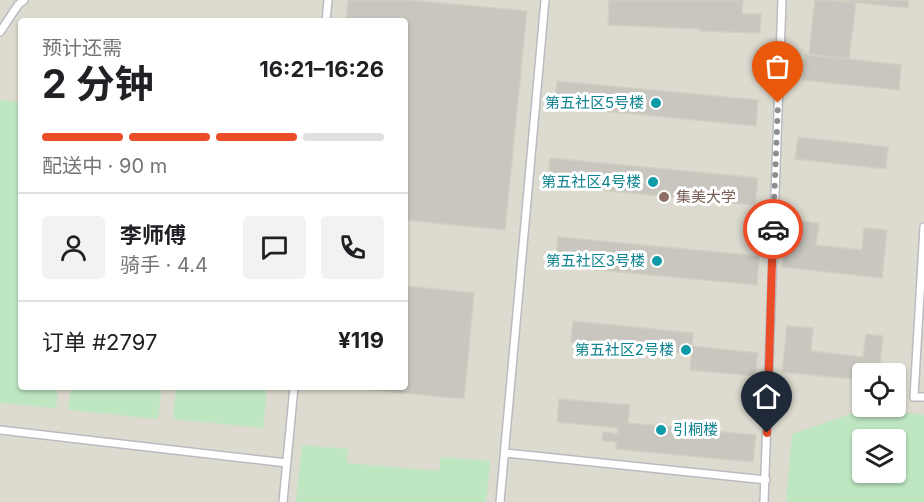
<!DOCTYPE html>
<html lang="zh">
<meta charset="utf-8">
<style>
:root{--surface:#fff;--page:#f2f2f2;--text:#202124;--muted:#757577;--line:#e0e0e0;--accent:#ec4d29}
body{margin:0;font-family:Inter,"Noto Sans SC",sans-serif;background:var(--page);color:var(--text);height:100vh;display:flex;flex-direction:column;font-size:22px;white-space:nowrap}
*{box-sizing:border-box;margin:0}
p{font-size:20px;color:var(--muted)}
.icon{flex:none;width:33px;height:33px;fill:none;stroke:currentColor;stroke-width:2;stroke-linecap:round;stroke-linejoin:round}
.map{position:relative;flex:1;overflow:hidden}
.side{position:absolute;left:18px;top:18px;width:390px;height:372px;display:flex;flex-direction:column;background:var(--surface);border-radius:6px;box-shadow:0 2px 4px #0004}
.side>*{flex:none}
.tools{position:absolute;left:852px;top:363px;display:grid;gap:12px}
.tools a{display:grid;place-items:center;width:54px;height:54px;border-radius:6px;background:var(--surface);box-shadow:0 2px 4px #0004;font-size:30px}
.pin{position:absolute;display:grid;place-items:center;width:51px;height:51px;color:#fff;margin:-62px -26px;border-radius:50% 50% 50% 0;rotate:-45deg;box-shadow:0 0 6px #0007}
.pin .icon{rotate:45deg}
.courier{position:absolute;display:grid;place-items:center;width:60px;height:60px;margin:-30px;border:4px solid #ec4d29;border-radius:50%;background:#fff;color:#222;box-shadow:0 2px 8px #0007}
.overview em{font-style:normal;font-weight:700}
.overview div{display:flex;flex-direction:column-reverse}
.overview{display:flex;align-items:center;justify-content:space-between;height:102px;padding:0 24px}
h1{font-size:39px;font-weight:700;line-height:45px}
.bar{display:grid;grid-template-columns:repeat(4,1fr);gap:9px 6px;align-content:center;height:72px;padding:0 24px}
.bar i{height:8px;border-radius:4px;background:var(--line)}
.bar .on{background:var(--accent)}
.bar p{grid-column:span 4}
.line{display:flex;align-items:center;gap:15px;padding:0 24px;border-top:2px solid var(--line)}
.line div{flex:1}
.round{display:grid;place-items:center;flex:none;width:63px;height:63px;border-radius:6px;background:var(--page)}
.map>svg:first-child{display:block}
.education{fill:#dddbd0;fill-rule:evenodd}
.green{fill:#bde6c1;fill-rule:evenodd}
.building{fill:#c8c6bf;stroke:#d2cec0;stroke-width:1.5}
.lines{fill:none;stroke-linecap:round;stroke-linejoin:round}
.lane-casing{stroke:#b9bbc1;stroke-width:10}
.lane{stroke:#fff;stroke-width:7}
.done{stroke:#8d8f8f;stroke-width:6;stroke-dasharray:0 10.8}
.route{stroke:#ec4d29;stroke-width:8}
.culture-dot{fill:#0f9aa8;stroke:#fff;stroke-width:2}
.education-dot{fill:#8d6e63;stroke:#fff;stroke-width:2}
.labels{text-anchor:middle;stroke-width:6;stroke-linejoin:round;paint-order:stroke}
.culture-label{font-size:15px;fill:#0d838f;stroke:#fff;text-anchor:end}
.education-label{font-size:15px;fill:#785e54;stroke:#fff;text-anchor:start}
</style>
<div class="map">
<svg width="924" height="502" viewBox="0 0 924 502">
<rect width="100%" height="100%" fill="#edece1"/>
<path class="education" d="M0,0H924V502H0ZM21,21H405V387H21ZM862,374H896V406H862ZM862,440H896V472H862Z"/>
<path class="green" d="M0,100L21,102V387H58L56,408L0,403Z
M71,387H162L158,419L68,410Z
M176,387H267L263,428L173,419Z
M871,407L924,415V502H786L792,434ZM862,440H896V472H862Z
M302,445L348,449L347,463L439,471L441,457L490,461L486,502H296Z"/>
<path class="building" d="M348,0H409L527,11L505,230L405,220V21H346Z
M609,0H743L742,14H761L760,33L700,31L701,29L608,25Z
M815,0H832L856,3L849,59L809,55Z
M832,0H909L908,8Z
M805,54L901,65L899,90L802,80Z
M557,81L758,100L756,126L554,106Z
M798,137L888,147L886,169L795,159Z
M550,158L758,178L755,205L547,185Z
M787,220L819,223L816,245L862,250L864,228L887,230L882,278L782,267Z
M558,237L759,256L757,285L555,266Z
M405,286L474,293L464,399L342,387H405Z
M573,321L693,333L692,346L758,353L755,376L690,370L691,354L571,342Z
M787,326L813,328L811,351L863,357L866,334L883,336L879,374H862V380L782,372Z
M559,399L630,405L628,423L756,435L753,462L616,449V442L602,441L603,432L617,434L618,428L557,422Z"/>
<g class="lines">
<defs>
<path id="lane" d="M326,21L328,0
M0,32L18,5L24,0
M924,227L914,397H924
M0,430L287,463
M505,453L766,480
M283,502L294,387
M500,502L545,0
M764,502L782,0"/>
</defs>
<use href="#lane" class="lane-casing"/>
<use href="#lane" class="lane"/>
</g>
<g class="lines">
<path class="done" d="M773,229L778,103"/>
<path class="route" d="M767,433L773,229"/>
</g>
<g class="culture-dot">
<circle cx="656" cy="103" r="6"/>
<circle cx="653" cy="182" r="6"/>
<circle cx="657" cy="261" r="6"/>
<circle cx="686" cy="350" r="6"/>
<circle cx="661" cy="430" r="6"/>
</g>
<circle class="education-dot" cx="664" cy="197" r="6"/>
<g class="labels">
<g class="culture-label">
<text x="644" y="108">第五社区5号楼</text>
<text x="641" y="187">第五社区4号楼</text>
<text x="645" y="266">第五社区3号楼</text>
<text x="674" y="355">第五社区2号楼</text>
<text x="673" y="435" text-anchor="start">引桐楼</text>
</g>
<g class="education-label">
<text x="676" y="202">集美大学</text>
</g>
</g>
</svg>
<div class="tools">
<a><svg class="icon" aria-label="locate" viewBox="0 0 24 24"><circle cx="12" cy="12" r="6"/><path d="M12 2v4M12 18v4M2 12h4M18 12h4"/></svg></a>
<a><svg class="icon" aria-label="layers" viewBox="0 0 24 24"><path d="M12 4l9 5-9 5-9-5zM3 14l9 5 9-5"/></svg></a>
</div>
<div class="pin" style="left:778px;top:103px;background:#ea580c"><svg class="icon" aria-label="bag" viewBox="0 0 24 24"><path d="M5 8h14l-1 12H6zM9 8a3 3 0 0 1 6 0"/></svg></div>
<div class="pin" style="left:767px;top:433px;background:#1f2937"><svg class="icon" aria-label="home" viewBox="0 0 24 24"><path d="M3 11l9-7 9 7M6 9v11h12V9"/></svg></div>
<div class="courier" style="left:773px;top:229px"><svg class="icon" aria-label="car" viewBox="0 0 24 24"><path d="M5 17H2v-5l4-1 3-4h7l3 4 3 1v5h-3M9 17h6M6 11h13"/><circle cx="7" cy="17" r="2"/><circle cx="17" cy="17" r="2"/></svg></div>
<section class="side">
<div class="overview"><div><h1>2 分钟</h1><p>预计还需</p></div><em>16:21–16:26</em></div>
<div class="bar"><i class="on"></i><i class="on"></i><i class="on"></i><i></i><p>配送中 · 90 m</p></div>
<div class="line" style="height:108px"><a class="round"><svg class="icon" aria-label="person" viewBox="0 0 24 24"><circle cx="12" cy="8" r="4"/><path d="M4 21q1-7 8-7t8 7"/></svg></a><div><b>李师傅</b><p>骑手 · 4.4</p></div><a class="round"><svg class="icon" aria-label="chat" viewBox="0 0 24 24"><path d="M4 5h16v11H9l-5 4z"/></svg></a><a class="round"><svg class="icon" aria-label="phone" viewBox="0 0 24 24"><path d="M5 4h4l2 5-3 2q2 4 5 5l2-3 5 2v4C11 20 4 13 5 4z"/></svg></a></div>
<div class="line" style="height:78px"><div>订单 #2797</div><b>¥119</b></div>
</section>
</div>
